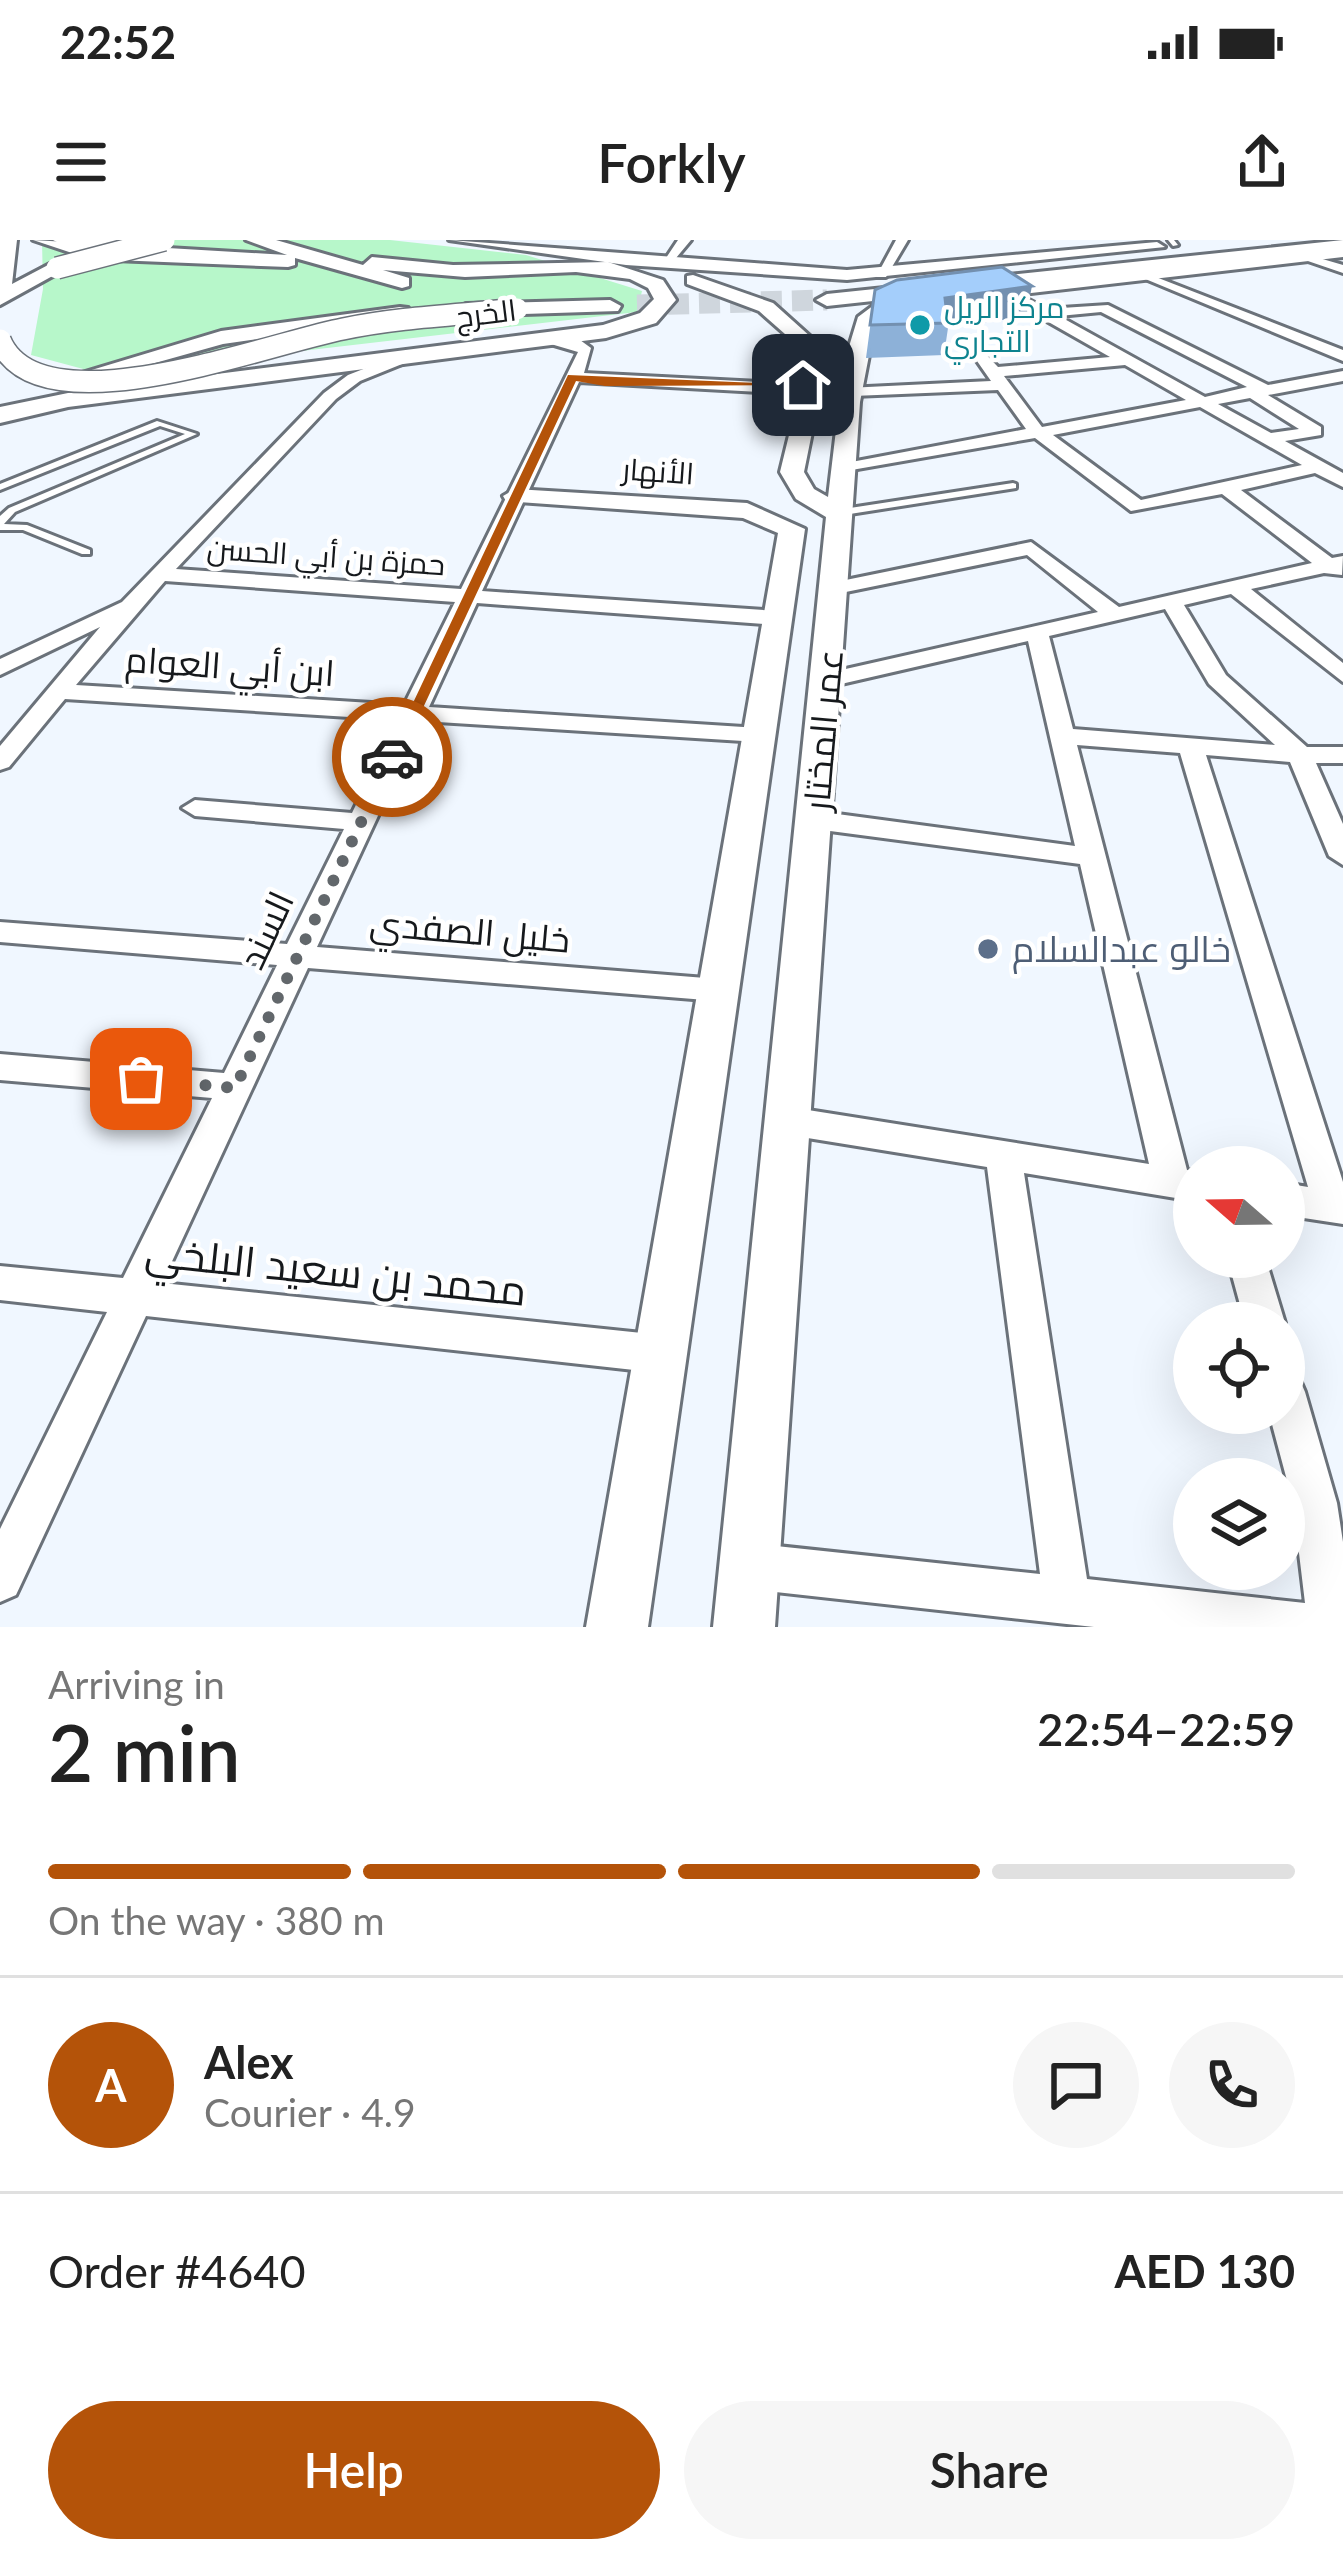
<!DOCTYPE html>
<meta charset="utf-8">
<style>
:root{--surface:#fff;--page:#f6f6f6;--text:#222;--muted:#767676;--line:#e0e0e0;--accent:#b45309}
body{margin:0;font-family:Lato,Cairo,sans-serif;background:var(--page);color:var(--text);height:100vh;display:flex;flex-direction:column;font-size:45px;white-space:nowrap}
*{box-sizing:border-box;margin:0}
p{font-size:39px;color:var(--muted)}
.icon{flex:none;width:66px;height:66px;fill:none;stroke:currentColor;stroke-width:2;stroke-linecap:round;stroke-linejoin:round}
.map{position:relative;height:1387px;overflow:hidden}
.panel{display:flex;flex-direction:column;background:var(--surface);flex:1}
.panel>*{flex:none}
.needle{width:78px;rotate:290deg}
.tools{position:absolute;left:1173px;top:906px;display:grid;gap:24px}
.tools a{display:grid;place-items:center;width:132px;height:132px;border-radius:50%;background:var(--surface);box-shadow:0 12px 48px #0002;font-size:60px}
.pin{position:absolute;display:grid;place-items:center;width:102px;height:102px;color:#fff;margin:-51px;border-radius:24px;box-shadow:0 6px 18px #0006}
.courier{position:absolute;display:grid;place-items:center;width:120px;height:120px;margin:-60px;border:9px solid #b45309;border-radius:50%;background:#fff;color:#222;box-shadow:0 3px 15px #0007}
.head em{font-style:normal;font-weight:600}
.head div{display:flex;flex-direction:column-reverse}
.head{display:flex;align-items:center;justify-content:space-between;height:204px;padding:0 48px}
h1{font-size:78px;font-weight:600;line-height:90px}
.bar{display:grid;grid-template-columns:repeat(4,1fr);gap:18px 12px;align-content:center;height:144px;padding:0 48px}
.bar i{height:15px;border-radius:9px;background:var(--line)}
.bar .active{background:var(--accent)}
.bar p{grid-column:span 4}
.line{display:flex;align-items:center;gap:30px;padding:0 48px;border-top:3px solid var(--line)}
.line div{flex:1}
.round{display:grid;place-items:center;flex:none;width:126px;height:126px;border-radius:63px;background:var(--page)}
.primary-button{display:flex;gap:24px;margin-top:auto;padding:24px 48px}
.primary-button a{flex:1;height:138px;border-radius:72px;background:var(--accent);color:#fff;font-size:48px;font-weight:600;line-height:138px;text-align:center}
.primary-button a+a{background:var(--page);color:var(--text)}
.status{display:flex;justify-content:space-between;align-items:center;height:84px;padding:0 60px;background:var(--surface);direction:ltr}
.status svg{height:33px;fill:currentColor}
header{display:flex;justify-content:space-between;align-items:center;height:156px;padding:0 48px;background:var(--surface);font-size:54px;font-weight:600}
.map>svg:first-child{display:block}
.green{fill:#b7f7ca}
.lines{fill:none;stroke-linecap:round;stroke-linejoin:round}
.secondary-tunnel{stroke:#cfd6dd;stroke-width:21;stroke-dasharray:21 10;stroke-linecap:butt}
.service-casing{stroke:#6b727a;stroke-width:6}
.minor-casing{stroke:#6b727a;stroke-width:6}
.tertiary-casing{stroke:#6b727a;stroke-width:6}
.secondary-casing{stroke:#6b727a;stroke-width:6}
.primary-casing{stroke:#6b727a;stroke-width:6}
.service{fill:#fff;fill-rule:evenodd}
.minor{fill:#fff;fill-rule:evenodd}
.tertiary{fill:#fff;fill-rule:evenodd}
.secondary{fill:#fff;fill-rule:evenodd}
.primary{fill:#fff;fill-rule:evenodd}
.secondary-bridge-casing{stroke:#6b727a;stroke-width:24;stroke-linecap:butt}
.secondary-bridge{stroke:#fff;stroke-width:21}
.wall{fill:#8db1d8}
.shaded-wall{fill:#7390b0}
.building{fill:#a4cefb;stroke:#7390b0;stroke-width:3}
.route{fill:#b45309}
.done{stroke:#62676b;stroke-width:12;stroke-dasharray:0 21.6}
.culture-dot{fill:#0f9aa8;stroke:#fff;stroke-width:4.5}
.service-dot{fill:#5c6f8a;stroke:#fff;stroke-width:4.5}
.labels{text-anchor:middle;stroke-width:9;stroke-linejoin:round;paint-order:stroke}
.far-culture-label{font-size:30px;fill:#0d838f;stroke:#fff;text-anchor:start}
.far-street-label{font-size:30px;fill:#16191c;stroke:#fff}
.street-label{font-size:36px;fill:#16191c;stroke:#fff}
.service-label{font-size:36px;fill:#4e5e75;stroke:#fff;text-anchor:start}
.near-street-label{font-size:42px;fill:#16191c;stroke:#fff}
</style>
<div class="status"><b>22:52</b><svg viewBox="0 0 49 12"><path d="M0 12V9h3v3zM5 12V6h3v6zM10 12V3h3v9zM15 12V0h3v12zM26 1h20v11H26zM47 4h2v5h-2z"/></svg></div>
<header><svg class="icon" aria-label="menu" viewBox="0 0 24 24"><path d="M4 6h16M4 12h16M4 18h16"/></svg>Forkly<svg class="icon" aria-label="share" viewBox="0 0 24 24"><path d="M12 15V3M7 8l5-5 5 5M5 13v7h14v-7"/></svg></header>
<div class="map">
<svg width="1343" height="1387" viewBox="0 0 1343 1387">
<rect width="100%" height="100%" fill="#f0f7ff"/>
<path class="green" d="M42,0H390L526,15L642,51L637,72L102,134L31,115L43,49Z"/>
<g class="lines">
<path class="secondary-tunnel" d="M637,65L827,60"/>
<defs>
<path id="service" d="M1168,0H1174L1178,5L1173,6Z
M157,181L197,194L15,272L4,284L27,285L90,310V314H82L23,290H0V276L9,268L185,194L160,186L0,250V244Z
M1013,243L1016,244V248L837,276L832,273L837,270Z"/>
<path id="minor" d="M678,0H691L676,18H666Z
M896,0H908L886,37H876Z
M1302,13L1343,25V33L1302,19Z
M1143,32L1343,110V121L1143,38Z
M1006,48L1046,69L1108,65L1268,145L1343,131V141L1268,155L1321,187V195L1285,201L1343,233V247L1315,233L1241,250L1332,318L1343,316L1342,335L1324,333L1251,349L1343,423V442L1231,354L1184,365L1226,435L1307,507H1343V523H1316L1343,584V625L1329,616L1290,522L1206,515L1343,942V984L1284,975V943L1308,947L1180,513L1077,505L1187,930L1194,931V961L1024,933L1087,1339L1305,1363L1293,1263L1269,1173H1284V1132L1299,1138L1305,1152L1337,1263L1343,1302V1387H1094L749,1349L733,1342L726,1326L733,1310L749,1303L1040,1334L987,927L789,895L777,891L772,881L777,871L789,867L1149,924L1080,624L815,589L801,580L815,571L1075,606L1028,401L828,447L816,440L828,433L1098,372L1027,315L836,354L825,348L836,342L1031,302L1119,367L1312,323L1222,254L1131,271L1035,198L840,232V224L846,223L1026,189L998,150L853,156L845,151L847,148L991,141L970,111L978,106L998,127L1110,117L1001,55ZM1101,72L1247,147L1205,157L1059,76ZM1125,125L1186,160L1042,187L1004,136ZM1250,158L1299,189L1271,193L1218,164ZM1200,167L1302,225L1141,260L1053,195ZM1165,369L1209,444L1275,505L1073,489L1049,396Z
M549,94L580,100L591,108L584,133L777,143L813,133L821,138L778,153L579,142L482,351L777,371L788,378L777,385L477,363L429,467L759,488L771,495L759,502L422,481L317,707L718,739L729,742L734,750L729,758L718,761L308,728L162,1043L661,1095L675,1101L681,1114L675,1127L661,1133L146,1076L16,1355L0,1362V1289L107,1072L0,1060V1026L123,1038L212,858L0,840V814L224,833L277,725L0,702V682L287,704L344,589L195,576L182,568L195,560L352,573L397,480L65,459L9,527L0,530V506L100,387L0,435V419L122,362L324,153L348,135L407,112L412,120L360,141L336,159L176,329L461,349L578,112L544,102ZM165,341L455,362L404,465L76,445Z
M1227,1017H1265L1285,1083L1284,1085L1245,1083Z"/>
<path id="tertiary" d="M449,0L847,30L1157,2L1165,7L847,40L626,25Z
M1343,7V17L978,59L969,54L978,49Z
M693,35L773,63L822,107L823,138L804,232L814,249L828,257L844,123L858,77L878,62L920,53L929,58L876,79L860,162L775,1387H713L826,277L796,259L780,232L803,138L802,109L759,71L687,44V36Z
M515,249L747,263L805,289L648,1387H586L778,293L743,278L506,261L503,256Z"/>
<path id="secondary" d="M0,0H17L12,44L50,24L67,28L0,65Z
M33,0L287,15L246,0H276L363,25L372,17L453,25L608,22L663,40L676,60L656,83L606,98L68,167L0,183V167L68,153L603,85L640,73L654,59L648,48L630,39L576,32L465,37L383,30L409,38V46L402,48L295,18V25L288,27L90,19Z
M1343,0V10L827,66L816,60L827,54Z
M610,60L621,66L618,71L466,76L455,70L466,64Z
M400,67L408,68V78L223,104L87,142L75,135L221,91Z"/>
<path id="primary" d="M53,0H126C110,10 69,10 53,0Z"/>
</defs>
<use href="#service" class="service-casing"/>
<use href="#minor" class="minor-casing"/>
<use href="#tertiary" class="tertiary-casing"/>
<use href="#secondary" class="secondary-casing"/>
<use href="#primary" class="primary-casing"/>
<use href="#service" class="service"/>
<use href="#minor" class="minor"/>
<use href="#tertiary" class="tertiary"/>
<use href="#secondary" class="secondary"/>
<use href="#primary" class="primary"/>
<defs>
<path id="secondary-bridge" d="M57,28L164,0
M0,100C37,193 269,103 343,89C400,77 460,75 517,69"/>
</defs>
<use href="#secondary-bridge" class="secondary-bridge-casing"/>
<use href="#secondary-bridge" class="secondary-bridge"/>
</g>
<path class="wall" d="M875,50L1026,76L948,88L944,115L866,118Z"/>
<path class="shaded-wall" d="M1032,46L1026,76L948,88L945,58Z"/>
<path class="building" d="M1002,27L1032,46L945,58L948,83L870,85L875,50L897,40Z"/>
<path class="route" d="M568,135L808,145L605,146L576,141L400,517L386,520Z"/>
<g class="lines">
<path class="done" d="M141,839L235,848L392,517"/>
</g>
<circle class="culture-dot" cx="920" cy="85" r="12"/>
<circle class="service-dot" cx="988" cy="709" r="12"/>
<g class="labels">
<g class="far-culture-label">
<text x="944" y="78">مركز الريل<tspan x="944" dy="34">التجاري</tspan></text>
</g>
<g class="far-street-label">
<text transform="translate(486 74) rotate(-7)" y="10">الخرج</text>
<text transform="translate(658 232) rotate(4)" y="10">الأنهار</text>
<text transform="translate(326 317) rotate(4)" y="10">حمزة بن أبي الحسن</text>
</g>
<g class="street-label">
<text transform="translate(230 426) rotate(4)" y="13">ابن أبي العوام</text>
<text transform="translate(823 490) rotate(-85)" y="13">عمر المختار</text>
<text transform="translate(266 690) rotate(-65)" y="13">السند</text>
<text transform="translate(470 691) rotate(5)" y="13">خليل الصفدي</text>
</g>
<g class="service-label">
<text x="1012" y="722">خالو عبدالسلام</text>
</g>
<g class="near-street-label">
<text transform="translate(336 1031) rotate(6)" y="15">محمد بن سعيد البلخي</text>
</g>
</g>
</svg>
<div class="tools">
<a><svg class="needle" viewBox="-14 -14 28 28"><path d="M0-13l5 13h-10z" fill="#e53935"/><path d="M0 13l5-13h-10z" fill="#767676"/></svg></a>
<a><svg class="icon" aria-label="locate" viewBox="0 0 24 24"><circle cx="12" cy="12" r="6"/><path d="M12 2v4M12 18v4M2 12h4M18 12h4"/></svg></a>
<a><svg class="icon" aria-label="layers" viewBox="0 0 24 24"><path d="M12 4l9 5-9 5-9-5zM3 14l9 5 9-5"/></svg></a>
</div>
<div class="pin" style="left:141px;top:839px;background:#ea580c"><svg class="icon" aria-label="bag" viewBox="0 0 24 24"><path d="M5 8h14l-1 12H6zM9 8a3 3 0 0 1 6 0"/></svg></div>
<div class="pin" style="left:803px;top:145px;background:#1f2937"><svg class="icon" aria-label="home" viewBox="0 0 24 24"><path d="M3 11l9-7 9 7M6 9v11h12V9"/></svg></div>
<div class="courier" style="left:392px;top:517px"><svg class="icon" aria-label="car" viewBox="0 0 24 24"><path d="M5 17H2v-5l4-1 3-4h7l3 4 3 1v5h-3M9 17h6M6 11h13"/><circle cx="7" cy="17" r="2"/><circle cx="17" cy="17" r="2"/></svg></div>
</div>
<section class="panel">
<div class="head"><div><h1>2 min</h1><p>Arriving in</p></div><em>22:54–22:59</em></div>
<div class="bar"><i class="active"></i><i class="active"></i><i class="active"></i><i></i><p>On the way · 380 m</p></div>
<div class="line" style="height:216px"><b class="round" style="background:var(--accent);color:#fff">A</b><div><b>Alex</b><p>Courier · 4.9</p></div><a class="round"><svg class="icon" aria-label="chat" viewBox="0 0 24 24"><path d="M4 5h16v11H9l-5 4z"/></svg></a><a class="round"><svg class="icon" aria-label="phone" viewBox="0 0 24 24"><path d="M5 4h4l2 5-3 2q2 4 5 5l2-3 5 2v4C11 20 4 13 5 4z"/></svg></a></div>
<div class="line" style="height:156px"><div>Order #4640</div><b>AED 130</b></div>
<div class="primary-button"><a>Help</a><a>Share</a></div>
</section>
